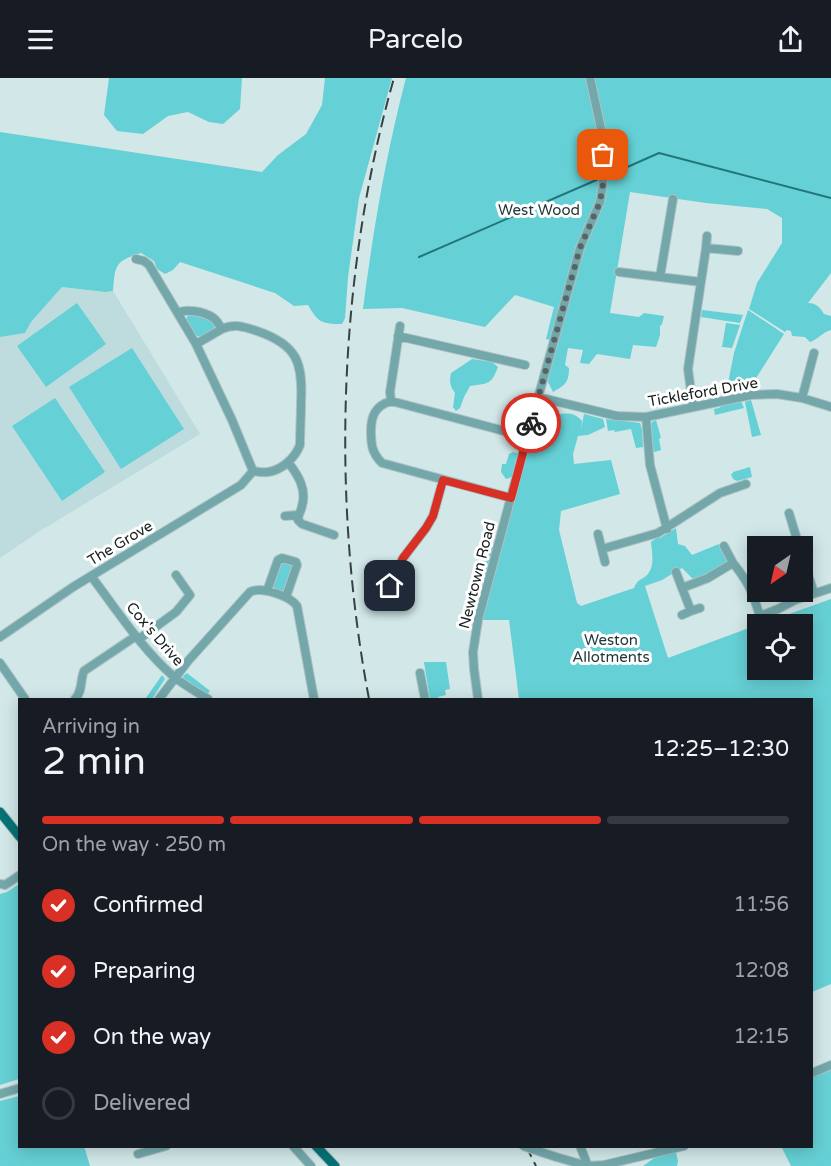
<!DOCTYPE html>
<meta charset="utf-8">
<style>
:root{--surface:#171b24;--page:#242831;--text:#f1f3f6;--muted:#9ea1a6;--line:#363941;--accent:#d93025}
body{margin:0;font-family:"Varela Round",sans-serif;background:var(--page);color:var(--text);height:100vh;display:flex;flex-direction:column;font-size:22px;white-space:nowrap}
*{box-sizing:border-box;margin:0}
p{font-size:20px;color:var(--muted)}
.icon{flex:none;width:33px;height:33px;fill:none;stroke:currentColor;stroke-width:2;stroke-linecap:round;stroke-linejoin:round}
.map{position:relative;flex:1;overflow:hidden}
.drawer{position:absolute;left:18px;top:620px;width:795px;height:450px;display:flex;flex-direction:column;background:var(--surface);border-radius:0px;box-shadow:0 3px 15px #0003}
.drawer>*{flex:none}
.needle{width:39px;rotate:214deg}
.fabs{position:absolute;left:747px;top:458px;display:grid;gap:12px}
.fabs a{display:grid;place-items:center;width:66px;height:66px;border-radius:0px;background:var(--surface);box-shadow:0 3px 15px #0003;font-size:30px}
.pin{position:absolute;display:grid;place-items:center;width:51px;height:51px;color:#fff;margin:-26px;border-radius:12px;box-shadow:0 3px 9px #0006}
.courier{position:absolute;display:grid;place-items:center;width:60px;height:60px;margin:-30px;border:4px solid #d93025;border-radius:50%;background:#fff;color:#222;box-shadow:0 2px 8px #0007}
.overview em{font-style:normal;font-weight:600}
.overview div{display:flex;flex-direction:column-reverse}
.overview{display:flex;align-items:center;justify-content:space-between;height:102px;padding:0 24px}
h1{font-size:39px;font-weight:600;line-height:45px}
.bar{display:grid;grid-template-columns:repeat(4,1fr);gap:9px 6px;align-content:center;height:72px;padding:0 24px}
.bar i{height:8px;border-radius:4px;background:var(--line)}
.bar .selected{background:var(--accent)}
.bar p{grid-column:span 4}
ol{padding:0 24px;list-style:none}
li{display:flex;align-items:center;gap:18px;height:66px}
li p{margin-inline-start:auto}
li .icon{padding:6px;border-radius:50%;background:var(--accent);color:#fff;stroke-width:4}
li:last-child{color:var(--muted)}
li i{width:33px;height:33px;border:3px solid var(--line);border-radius:50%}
header{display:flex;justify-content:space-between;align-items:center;height:78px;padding:0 24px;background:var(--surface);font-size:27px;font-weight:600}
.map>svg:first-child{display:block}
.built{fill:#bedcde}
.green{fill:#65d0d5}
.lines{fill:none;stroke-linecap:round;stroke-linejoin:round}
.stream{stroke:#22767a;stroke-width:2}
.minor-casing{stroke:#afc3c4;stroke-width:10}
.major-casing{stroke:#afc3c4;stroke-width:11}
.minor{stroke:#73a7aa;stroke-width:8}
.major{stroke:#067276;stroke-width:9}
.rail{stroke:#374242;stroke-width:2;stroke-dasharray:12 6;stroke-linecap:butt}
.minor-bridge-casing{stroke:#afc3c4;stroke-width:10;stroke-linecap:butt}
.minor-bridge{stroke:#73a7aa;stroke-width:8}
.done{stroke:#576465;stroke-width:6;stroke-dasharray:0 10.8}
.route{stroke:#d93025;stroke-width:8}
.labels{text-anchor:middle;stroke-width:6;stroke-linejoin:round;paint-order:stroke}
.park-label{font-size:15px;fill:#20383a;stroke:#fff}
.street-label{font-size:15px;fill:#161e1e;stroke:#fff}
</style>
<header><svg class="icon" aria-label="menu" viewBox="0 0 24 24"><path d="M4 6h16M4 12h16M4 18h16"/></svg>Parcelo<svg class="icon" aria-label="share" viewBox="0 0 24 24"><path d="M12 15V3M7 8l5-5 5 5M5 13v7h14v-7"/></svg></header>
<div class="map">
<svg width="831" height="1088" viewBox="0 0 831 1088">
<rect width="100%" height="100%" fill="#d1e7e8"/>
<path class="built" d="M62,209L105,214L113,213L200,356L40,453L0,480V259L25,255L31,244Z"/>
<path class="green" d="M109,0H242L240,31L223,46L209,44L188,34L168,38L143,56L117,53L104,37Z
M325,0H392L359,120L348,199L345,240L342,246C321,246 318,244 308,227L294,228L275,215L180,184L173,192L165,196L157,191L154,183L141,175C115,183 115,187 113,213L105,214L62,209L31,244L25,255L0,259V54L262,94L278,77L306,56L322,27Z
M406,0H831V195L808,225C816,225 820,229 824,236L831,238V252C823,254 818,261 810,264L805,259L792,258L791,253L787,252L785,254L749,231L757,205L782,165V140L767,131L706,125L630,114L610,235L639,239L644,235L664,238L662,246L660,248V257L656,269L633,267L630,281L597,276L589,286L580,285L583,272L568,270L565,287L569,290C569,305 565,307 553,314L548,304L554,263L546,261L554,229L515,217L485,249L402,230L363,231C373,153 386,76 406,0Z
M77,225L106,266L46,309L17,268Z
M702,232L743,237L740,245L701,239Z
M748,232L784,256L751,308L727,310L734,275Z
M192,236L212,242L216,247C213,253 202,263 194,256C191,253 188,246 186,242L188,237Z
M726,245L740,247L732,270L722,269Z
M132,270L184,351L121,391L69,309Z
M472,281L492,284L498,289C491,307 489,305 470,308L464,319L460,330L456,333L453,329L455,315C450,309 449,303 451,295Z
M55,320L105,394L62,423L12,348Z
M751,322L761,357L752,359L745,324Z
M741,323L744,330L715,337L714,331L719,330L724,326Z
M549,335C564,339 570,330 582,343L581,352L584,336L603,341L605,349L588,357L578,358L573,376L574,386L611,382L620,416L561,433L559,452L577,525L581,528L634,510C639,500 639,504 647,497C655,489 652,474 651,464L658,459L660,460L676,450L678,466L685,468L692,477L719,466C722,472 729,479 726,486L694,502L682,490L662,502L645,508L668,580L757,547L758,591H802V546H761L831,521V906L812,914V621H519L509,542H478L489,502L480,499L488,468L497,470L518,397L506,401L501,394L502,386H506L509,376L513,374L524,377L531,361L538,342L542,336Z
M606,341L640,345L642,352L643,369L636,370L631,351L615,354L614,352L608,353Z
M656,342L661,360L659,361L661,372L655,374L653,373L651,347L652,344Z
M750,389L752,399L737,403L733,401L731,396L733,395V394Z
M283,483L289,485L293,488L285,514L272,509L281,485Z
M424,584H446L450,611L445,612L446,617L438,619V621H430Z
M187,595L210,613L207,616L184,601L183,598Z
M162,597L165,601L152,621L146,620Z
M19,806V1001L0,1007V816L7,814Z
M831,991V1088H791L781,1068H812V999Z
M19,1018L20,1068H84L90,1088H0V1023Z
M676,1074L678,1083L677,1088H643L660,1076Z"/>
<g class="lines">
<path class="stream" d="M607,98L659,75L831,120
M419,179L601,100"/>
<defs>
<path id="minor" d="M706,170L707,158
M136,181L144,183L149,187L196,266L222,251
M619,194L701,204
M660,199L673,121
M178,235C186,230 204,234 212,239C217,242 219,247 222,251C234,245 245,249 257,253C298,267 303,285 301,325C301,339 300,353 300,367C295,380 282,392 268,394C263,395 258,394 253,393
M398,258L525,287
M196,266L232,342L253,393
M538,319L617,338L646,339L751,317L777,316L802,320L831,329
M802,320L814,275
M391,323L390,314L400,248
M693,328L688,291L706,170L738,173
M646,339L650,387L667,451
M288,384C298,397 307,411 302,428C301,434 298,436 298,442L302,446L334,457
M511,420L382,385C372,375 371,367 371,353C371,338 375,328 391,323L527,359
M789,435L799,468
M285,438L298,437
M598,456L605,484
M724,468L733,485
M602,471L658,455L720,415L746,406
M802,478L814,515
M676,494L682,510
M91,498C117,532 141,570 173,598C184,607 196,614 208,621
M382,505L389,508L403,480L426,450L433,438L443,402
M267,513L278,482L282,480L296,484L297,487L286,519
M691,533L700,530
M682,537L691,533L682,510L708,500L733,485C749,505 752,513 760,538L778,531L795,522L831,510
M0,559L73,509L241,407L253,393
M139,561L176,534L190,517L176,497
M0,585L25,621
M420,595L425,621
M75,621C83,613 80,602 84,593L136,558
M159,621L188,583L250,514C261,508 290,518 297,528L314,621
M478,621L474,591L473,574L478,542L527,359L580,170L600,124L603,106V60L590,0
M0,806L5,807L20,797
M812,995L831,987
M0,1016L20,1010
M293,1068L311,1088
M580,1068L588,1088
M138,1076L166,1068
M556,1079L588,1088L604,1087L684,1068"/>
<path id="major" d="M0,734L20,759
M316,1068L335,1088"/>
</defs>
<use href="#minor" class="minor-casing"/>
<use href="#major" class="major-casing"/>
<use href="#minor" class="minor"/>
<use href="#major" class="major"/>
<path class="rail" d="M369,621C331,421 338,196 394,0
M526,1068L536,1088"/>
<defs>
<path id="minor-bridge" d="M523,1068L556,1079"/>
</defs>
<use href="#minor-bridge" class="minor-bridge-casing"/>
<use href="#minor-bridge" class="minor-bridge"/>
</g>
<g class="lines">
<path class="done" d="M531,345L580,170L600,124L603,106V77"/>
<path class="route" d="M390,508L403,480L426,450L433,438L443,402L511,420L531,345"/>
</g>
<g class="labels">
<g class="park-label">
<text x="539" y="137">West Wood</text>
<text x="611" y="567">Weston<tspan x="611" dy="17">Allotments</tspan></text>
</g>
<g class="street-label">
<text transform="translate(703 314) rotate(-10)" y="5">Tickleford Drive</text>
<text transform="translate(120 465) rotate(-31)" y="5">The Grove</text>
<text transform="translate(477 497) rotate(-76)" y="5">Newtown Road</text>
<text transform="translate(155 556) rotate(49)" y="5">Cox's Drive</text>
</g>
</g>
</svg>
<div class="fabs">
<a><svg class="needle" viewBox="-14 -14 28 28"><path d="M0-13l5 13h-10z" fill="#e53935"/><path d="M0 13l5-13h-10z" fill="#9ea1a6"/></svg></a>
<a><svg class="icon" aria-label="locate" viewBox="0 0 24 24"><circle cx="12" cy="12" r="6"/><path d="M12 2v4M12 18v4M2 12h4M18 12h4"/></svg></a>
</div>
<div class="pin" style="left:603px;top:77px;background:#ea580c"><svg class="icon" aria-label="bag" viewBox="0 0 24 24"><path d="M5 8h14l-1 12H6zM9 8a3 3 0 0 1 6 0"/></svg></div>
<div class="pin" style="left:390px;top:508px;background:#1f2937"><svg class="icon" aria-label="home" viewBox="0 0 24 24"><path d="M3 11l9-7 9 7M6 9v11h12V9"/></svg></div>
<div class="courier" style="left:531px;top:345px"><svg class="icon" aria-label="bike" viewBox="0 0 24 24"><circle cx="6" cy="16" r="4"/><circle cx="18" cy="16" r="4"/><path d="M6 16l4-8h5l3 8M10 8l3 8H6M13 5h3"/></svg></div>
<section class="drawer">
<div class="overview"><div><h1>2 min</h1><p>Arriving in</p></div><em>12:25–12:30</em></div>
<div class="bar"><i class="selected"></i><i class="selected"></i><i class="selected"></i><i></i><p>On the way · 250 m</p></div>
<ol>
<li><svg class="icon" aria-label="check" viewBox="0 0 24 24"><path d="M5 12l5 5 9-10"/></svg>Confirmed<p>11:56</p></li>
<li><svg class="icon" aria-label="check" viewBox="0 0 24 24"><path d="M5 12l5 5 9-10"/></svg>Preparing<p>12:08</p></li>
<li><svg class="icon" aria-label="check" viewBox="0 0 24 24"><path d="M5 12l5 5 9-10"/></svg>On the way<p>12:15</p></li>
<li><i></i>Delivered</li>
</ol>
</section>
</div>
